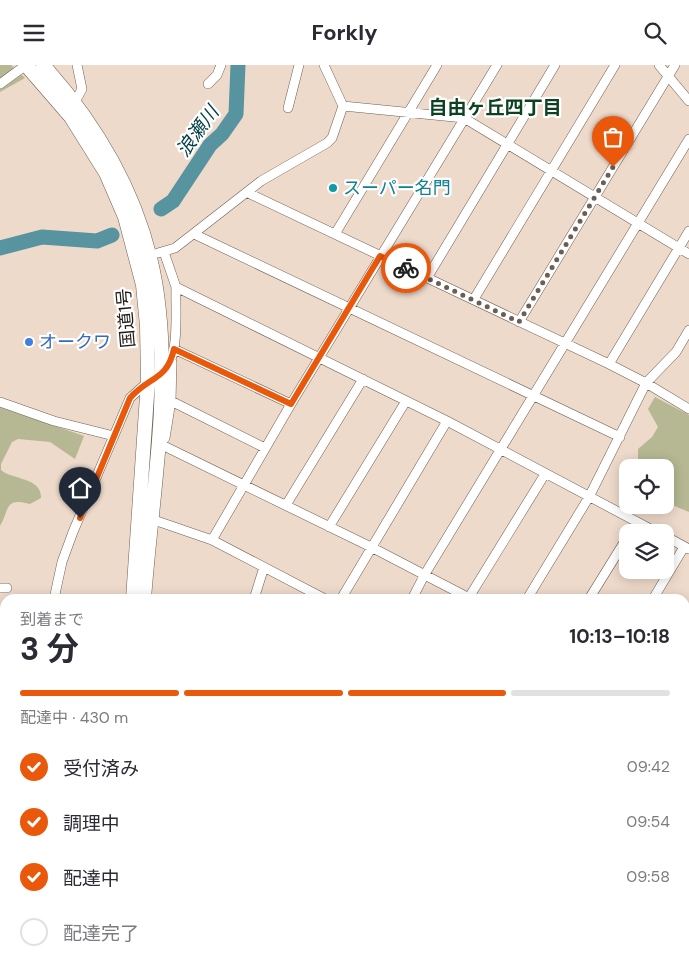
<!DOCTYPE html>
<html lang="ja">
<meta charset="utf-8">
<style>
:root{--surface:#fff;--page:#f7f7f7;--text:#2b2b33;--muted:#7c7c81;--line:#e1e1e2;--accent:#ea580c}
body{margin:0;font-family:"DM Sans","Noto Sans JP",sans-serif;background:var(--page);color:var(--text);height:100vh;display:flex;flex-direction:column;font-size:19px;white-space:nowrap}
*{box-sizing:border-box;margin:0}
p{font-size:16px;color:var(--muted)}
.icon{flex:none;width:28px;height:28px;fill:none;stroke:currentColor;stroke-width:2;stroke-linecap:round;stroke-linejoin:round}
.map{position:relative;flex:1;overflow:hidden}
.panel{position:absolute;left:0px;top:529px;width:690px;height:376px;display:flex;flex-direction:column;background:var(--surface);border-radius:15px 15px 0 0;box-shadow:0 2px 12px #0003}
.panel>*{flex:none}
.fabs{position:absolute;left:619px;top:394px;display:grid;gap:10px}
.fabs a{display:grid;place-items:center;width:55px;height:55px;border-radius:10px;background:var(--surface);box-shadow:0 2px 12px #0003;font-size:25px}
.pin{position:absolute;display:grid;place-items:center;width:42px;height:42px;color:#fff;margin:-51px -21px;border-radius:50% 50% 50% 0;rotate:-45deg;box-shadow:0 0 5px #0007}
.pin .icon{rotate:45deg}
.courier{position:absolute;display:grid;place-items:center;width:50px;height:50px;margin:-25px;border:4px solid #ea580c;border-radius:50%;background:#fff;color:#222;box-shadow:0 1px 6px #0007}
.headline em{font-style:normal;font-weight:700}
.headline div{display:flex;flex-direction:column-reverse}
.headline{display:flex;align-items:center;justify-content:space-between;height:85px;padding:0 20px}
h1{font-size:32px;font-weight:700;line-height:38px}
.bar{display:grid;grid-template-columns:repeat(4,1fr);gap:8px 5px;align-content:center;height:60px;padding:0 20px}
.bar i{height:6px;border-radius:4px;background:var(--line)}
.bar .on{background:var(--accent)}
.bar p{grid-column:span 4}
ol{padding:0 20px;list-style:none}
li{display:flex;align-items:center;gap:15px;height:55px}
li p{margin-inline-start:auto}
li .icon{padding:5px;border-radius:50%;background:var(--accent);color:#fff;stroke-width:4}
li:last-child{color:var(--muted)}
li i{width:28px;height:28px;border:2px solid var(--line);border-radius:50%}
header{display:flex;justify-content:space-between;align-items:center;height:65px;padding:0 20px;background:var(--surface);font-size:22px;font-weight:700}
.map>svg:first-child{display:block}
.green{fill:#b5b892}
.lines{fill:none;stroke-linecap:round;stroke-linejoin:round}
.river{stroke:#5794a0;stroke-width:15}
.minor-casing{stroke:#705f52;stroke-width:10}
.highway-casing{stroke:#705f52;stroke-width:15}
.minor{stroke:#fff;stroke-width:9}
.highway{stroke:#fff;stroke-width:14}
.done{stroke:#6a5e55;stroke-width:5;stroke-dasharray:0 9}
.route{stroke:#ea580c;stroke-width:6}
.culture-dot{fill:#0f9aa8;stroke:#fff;stroke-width:2}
.shop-dot{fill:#3f7fe0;stroke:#fff;stroke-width:2}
.labels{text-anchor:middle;stroke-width:4.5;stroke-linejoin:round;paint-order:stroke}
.culture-label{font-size:18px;fill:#0d838f;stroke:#fff;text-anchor:start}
.street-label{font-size:18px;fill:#231c16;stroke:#fff}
.shop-label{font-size:18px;fill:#366cbe;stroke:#fff;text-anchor:start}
.neighbourhood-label{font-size:19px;font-weight:bold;fill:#0d4221;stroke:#fff}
.water-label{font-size:19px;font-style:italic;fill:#003d45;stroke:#fff}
</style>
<header><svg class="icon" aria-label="menu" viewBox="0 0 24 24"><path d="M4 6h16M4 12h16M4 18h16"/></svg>Forkly<svg class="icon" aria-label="search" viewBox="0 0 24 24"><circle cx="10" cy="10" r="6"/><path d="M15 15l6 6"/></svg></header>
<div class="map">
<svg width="689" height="904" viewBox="0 0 689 904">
<rect width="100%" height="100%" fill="#eedacb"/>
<path class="green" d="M0,0H11L25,13L0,27Z
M655,332L689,350V447L665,437V402H638V384L652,372L658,362L648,344Z
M0,342L84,371L75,394L50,377L18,374L12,377L1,399V405C12,415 42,412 41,433L30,439C4,432 10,444 0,461Z"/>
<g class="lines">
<path class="river" d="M161,144L173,136L210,80L222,69L236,49L238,0
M0,183L42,172L97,176L112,170"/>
<defs>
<path id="minor" d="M659,0L689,36
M0,19L26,0
M208,19L217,10L221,0
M75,37L82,24L77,0
M343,41L464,53L689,189
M288,43L299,0
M248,128L609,299L646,318L689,344
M194,169L620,372
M335,169L437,0
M164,187L176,222L447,356L658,468
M158,188L175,183L261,116L327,78L332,73L343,41L324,0
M427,213L555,0
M474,234L615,0
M519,257L675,0
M174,284L291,339
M609,299L689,166
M161,310C181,293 175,247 176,222
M171,336L265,383
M0,337L54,356L114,371
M165,373L171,336L172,297
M164,381L373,483L471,534
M286,440L363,314
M151,454L212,475L325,534
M329,462L406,336
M665,471L689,484
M212,475L291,339L497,0
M0,523H7
M54,534L62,497L73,467L130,333L150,315
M254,534L264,502
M341,534L447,356
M412,534L425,509L689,74
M468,534L545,409
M527,534L589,432L646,318L676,287L689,265
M589,534L628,471
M653,534L684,482
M685,563L689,556
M685,644L689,643
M0,686H5
M685,741L689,742
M0,829H5
M1,904L5,883"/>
<path id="highway" d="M26,0L71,52L106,108L125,152L143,220L147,261L148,316L133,534
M43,0C105,69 150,152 159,246C169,341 151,439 144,534
M103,904V900
M116,904L117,900"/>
</defs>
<use href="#minor" class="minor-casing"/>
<use href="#highway" class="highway-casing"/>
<use href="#minor" class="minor"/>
<use href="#highway" class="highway"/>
</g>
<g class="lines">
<path class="done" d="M406,203L519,257L613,102"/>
<path class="route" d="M80,453L130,333C149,311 167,316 174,284L291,339L380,191L406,203"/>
</g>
<circle class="culture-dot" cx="333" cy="123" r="5"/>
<circle class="shop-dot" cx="29" cy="277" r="5"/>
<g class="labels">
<g class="culture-label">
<text x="343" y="129">スーパー名門</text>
</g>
<g class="street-label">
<text transform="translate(126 253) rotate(-95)" y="6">国道1号</text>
</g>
<g class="shop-label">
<text x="39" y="283">オークワ</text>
</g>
<g class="neighbourhood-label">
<text x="495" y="49">自由ヶ丘四丁目</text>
</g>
<g class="water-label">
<text transform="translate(197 66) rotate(-54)" y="7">浪瀬川</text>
</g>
</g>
</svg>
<div class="fabs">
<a><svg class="icon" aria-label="locate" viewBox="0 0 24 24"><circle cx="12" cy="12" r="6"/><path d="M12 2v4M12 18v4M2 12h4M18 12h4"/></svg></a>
<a><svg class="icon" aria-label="layers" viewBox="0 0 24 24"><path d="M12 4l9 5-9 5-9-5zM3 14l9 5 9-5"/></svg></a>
</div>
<div class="pin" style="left:613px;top:102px;background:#ea580c"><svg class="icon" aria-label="bag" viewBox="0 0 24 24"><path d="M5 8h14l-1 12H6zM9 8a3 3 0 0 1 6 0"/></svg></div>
<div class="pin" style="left:80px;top:453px;background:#1f2937"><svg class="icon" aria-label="home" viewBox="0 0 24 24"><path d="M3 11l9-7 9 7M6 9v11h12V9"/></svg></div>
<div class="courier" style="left:406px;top:203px"><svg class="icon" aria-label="bike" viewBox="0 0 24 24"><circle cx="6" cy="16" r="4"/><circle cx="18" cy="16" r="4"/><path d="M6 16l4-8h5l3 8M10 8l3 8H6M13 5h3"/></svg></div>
<section class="panel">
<div class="headline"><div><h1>3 分</h1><p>到着まで</p></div><em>10:13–10:18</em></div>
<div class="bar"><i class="on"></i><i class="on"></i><i class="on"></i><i></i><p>配達中 · 430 m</p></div>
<ol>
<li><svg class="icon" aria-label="check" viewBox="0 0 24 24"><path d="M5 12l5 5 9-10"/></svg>受付済み<p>09:42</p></li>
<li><svg class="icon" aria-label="check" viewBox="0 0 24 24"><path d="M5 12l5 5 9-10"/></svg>調理中<p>09:54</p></li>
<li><svg class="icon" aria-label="check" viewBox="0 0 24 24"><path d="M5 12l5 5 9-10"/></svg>配達中<p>09:58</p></li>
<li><i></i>配達完了</li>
</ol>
</section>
</div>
